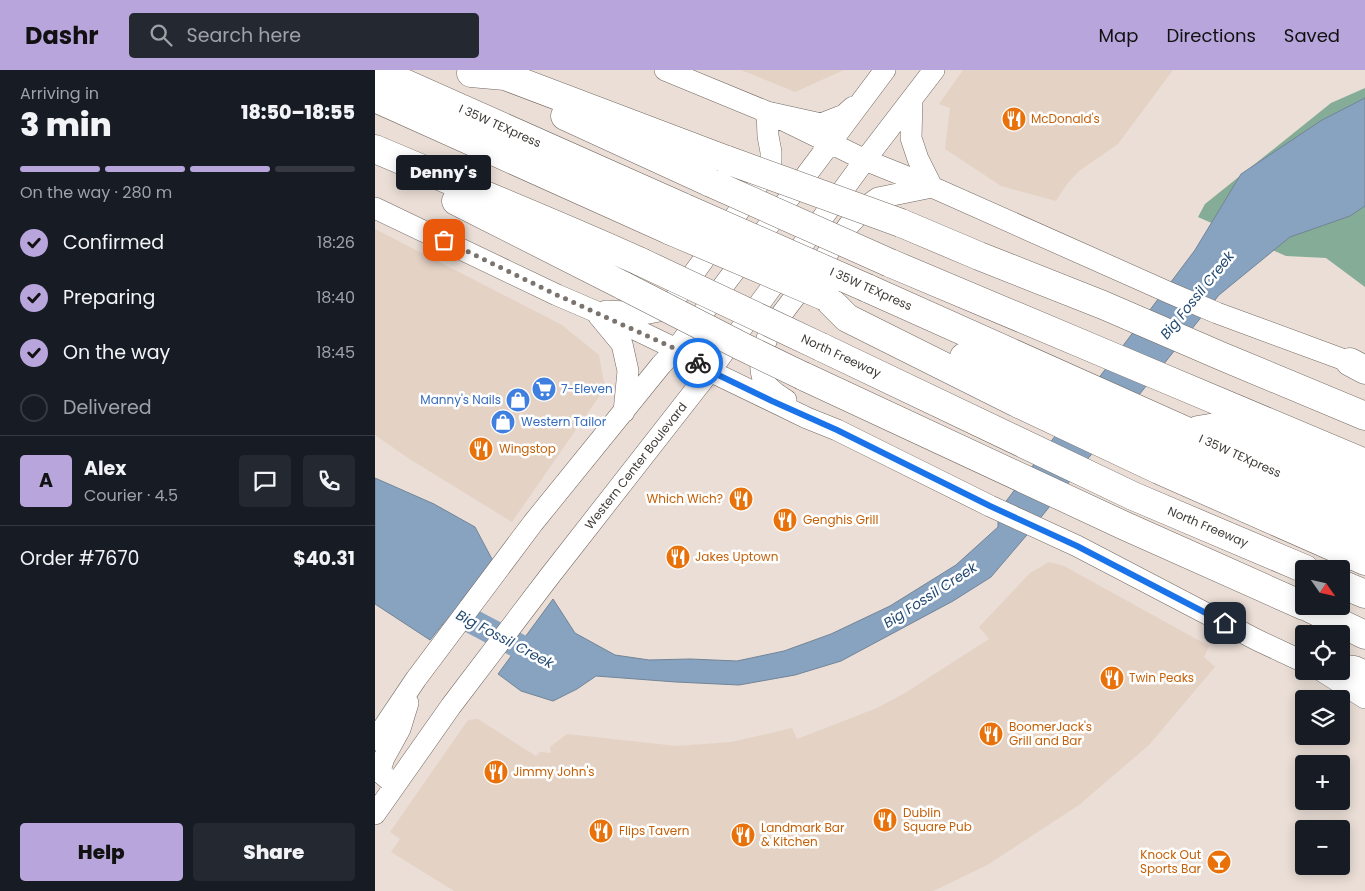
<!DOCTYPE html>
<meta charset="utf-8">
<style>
:root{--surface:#171b24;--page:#242831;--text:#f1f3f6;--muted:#9ea1a6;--line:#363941;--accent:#b7a5dc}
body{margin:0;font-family:Poppins,sans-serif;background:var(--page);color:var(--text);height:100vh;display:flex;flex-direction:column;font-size:19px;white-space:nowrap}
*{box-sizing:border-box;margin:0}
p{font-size:16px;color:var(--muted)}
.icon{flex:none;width:28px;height:28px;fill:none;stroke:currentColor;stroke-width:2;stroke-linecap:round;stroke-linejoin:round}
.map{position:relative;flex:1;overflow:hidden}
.panel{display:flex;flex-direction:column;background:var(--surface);width:375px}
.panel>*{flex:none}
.needle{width:32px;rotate:124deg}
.tools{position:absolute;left:920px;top:490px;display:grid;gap:10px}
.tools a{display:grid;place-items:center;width:55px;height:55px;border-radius:5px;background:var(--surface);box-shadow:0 2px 12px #0003;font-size:25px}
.pin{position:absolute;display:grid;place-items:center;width:42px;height:42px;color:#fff;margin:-21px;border-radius:10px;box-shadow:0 2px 8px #0006}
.courier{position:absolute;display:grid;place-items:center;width:50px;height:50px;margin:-25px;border:4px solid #1a73e8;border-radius:50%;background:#fff;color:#222;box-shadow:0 1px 6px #0007}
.bubble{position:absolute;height:35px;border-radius:5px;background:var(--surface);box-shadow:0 2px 12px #0003;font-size:16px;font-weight:800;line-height:35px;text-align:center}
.headline em{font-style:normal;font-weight:800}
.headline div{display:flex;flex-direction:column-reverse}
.headline{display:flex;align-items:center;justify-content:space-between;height:85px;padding:0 20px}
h1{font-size:32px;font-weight:800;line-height:38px}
.bar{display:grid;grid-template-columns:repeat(4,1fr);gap:8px 5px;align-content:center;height:60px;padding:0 20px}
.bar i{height:6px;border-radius:4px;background:var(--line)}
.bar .selected{background:var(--accent)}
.bar p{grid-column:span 4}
.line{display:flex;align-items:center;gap:12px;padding:0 20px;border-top:1px solid var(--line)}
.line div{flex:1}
.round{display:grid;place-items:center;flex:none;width:52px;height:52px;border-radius:5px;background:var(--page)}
ol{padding:0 20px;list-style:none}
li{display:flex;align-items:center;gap:15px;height:55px}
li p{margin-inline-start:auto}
li .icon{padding:5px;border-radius:50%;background:var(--accent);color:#111;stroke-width:4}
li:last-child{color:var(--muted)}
li i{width:28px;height:28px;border:2px solid var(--line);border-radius:50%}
.button{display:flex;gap:10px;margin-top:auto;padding:10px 20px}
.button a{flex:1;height:58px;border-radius:5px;background:var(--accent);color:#111;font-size:20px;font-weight:800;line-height:58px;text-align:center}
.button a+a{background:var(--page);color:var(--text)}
header{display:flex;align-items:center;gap:30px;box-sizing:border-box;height:70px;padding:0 25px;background:var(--accent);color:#111}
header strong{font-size:24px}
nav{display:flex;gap:28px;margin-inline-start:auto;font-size:18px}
.search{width:350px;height:45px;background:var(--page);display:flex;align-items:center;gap:12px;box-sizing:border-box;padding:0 18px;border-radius:5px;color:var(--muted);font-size:19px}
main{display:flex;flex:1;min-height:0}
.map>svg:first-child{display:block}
.built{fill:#e4d2c5}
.forest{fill:#85ac97}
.water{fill:#88a3c0;stroke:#728497}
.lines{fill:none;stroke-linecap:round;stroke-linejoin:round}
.river{stroke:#88a3c0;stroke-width:25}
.secondary-casing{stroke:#726861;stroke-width:22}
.highway-casing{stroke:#726861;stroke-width:29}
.secondary{stroke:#fff;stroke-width:21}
.highway{stroke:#fff;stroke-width:28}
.highway-bridge-casing{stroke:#726861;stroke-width:29;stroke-linecap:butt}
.highway-bridge{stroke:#fff;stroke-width:28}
.done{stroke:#7a736e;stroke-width:5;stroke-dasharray:0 9}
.route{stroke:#1a73e8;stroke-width:6}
.labels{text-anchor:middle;stroke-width:5;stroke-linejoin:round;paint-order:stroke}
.food-label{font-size:12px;fill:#c56008;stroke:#fff;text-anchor:start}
.street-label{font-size:12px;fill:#3e3a36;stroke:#fff}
.shop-label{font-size:12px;fill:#366cbe;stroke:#fff;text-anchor:start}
.water-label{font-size:14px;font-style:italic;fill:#214971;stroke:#fff}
</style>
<header>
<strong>Dashr</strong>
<div class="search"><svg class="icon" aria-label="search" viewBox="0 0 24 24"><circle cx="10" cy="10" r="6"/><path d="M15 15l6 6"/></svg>Search here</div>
<nav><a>Map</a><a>Directions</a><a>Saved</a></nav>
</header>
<main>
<section class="panel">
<div class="headline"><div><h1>3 min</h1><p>Arriving in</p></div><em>18:50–18:55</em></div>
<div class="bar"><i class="selected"></i><i class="selected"></i><i class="selected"></i><i></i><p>On the way · 280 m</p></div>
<ol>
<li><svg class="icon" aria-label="check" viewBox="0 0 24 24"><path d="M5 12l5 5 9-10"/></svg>Confirmed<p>18:26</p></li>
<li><svg class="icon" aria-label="check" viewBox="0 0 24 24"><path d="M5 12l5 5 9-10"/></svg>Preparing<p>18:40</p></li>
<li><svg class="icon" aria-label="check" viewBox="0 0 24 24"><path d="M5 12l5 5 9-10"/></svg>On the way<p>18:45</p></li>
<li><i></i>Delivered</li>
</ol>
<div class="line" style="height:90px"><b class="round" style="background:var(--accent);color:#111">A</b><div><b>Alex</b><p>Courier · 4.5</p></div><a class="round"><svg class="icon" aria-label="chat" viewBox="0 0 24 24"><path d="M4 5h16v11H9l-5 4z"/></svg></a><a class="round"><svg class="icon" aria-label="phone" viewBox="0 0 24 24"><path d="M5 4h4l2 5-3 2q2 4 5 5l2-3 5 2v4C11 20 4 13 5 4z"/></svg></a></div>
<div class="line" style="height:65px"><div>Order #7670</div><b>$40.31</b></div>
<div class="button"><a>Help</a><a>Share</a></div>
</section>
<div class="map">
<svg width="990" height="821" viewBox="0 0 990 821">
<rect width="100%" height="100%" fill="#eaded6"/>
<path class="built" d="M366,0H469L420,22Z
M588,0H798L743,74L704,101L692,114L681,131L626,116L570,79L575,38L564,34Z
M0,159L187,255L224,285L230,318L137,452L33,388L0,365Z
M674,492L689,496L834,576L829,587L840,597L774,675L704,735L614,794L567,817L558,821H79L16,782L25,769L15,762L93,650L103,649L161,686L165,682L176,683L175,677L192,664L302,676L356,672L417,658L422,669L502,638L530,623L614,569L604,557L655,503Z"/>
<path class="forest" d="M990,18V217L951,188L911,186L823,147L830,134L956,33Z"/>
<path class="water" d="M990,28V136L975,146L915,167L844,225L651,466L616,507L578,531L466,591L420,605L364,615L301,612L221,606L202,619L178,631L146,621L123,604L178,529L200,563L240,585L274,590L315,589L362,591L409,581L456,564L515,536L581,495L623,457V442L820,180L866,104L947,50Z
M0,408L59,434L100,457L118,491L55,570L0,534Z"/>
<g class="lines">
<path class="river" d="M68,536L172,591"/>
<defs>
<path id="secondary" d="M290,0L392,42L490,90L557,117L795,223L842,243L975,292L990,296
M537,29L536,68L543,89L557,117
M0,138L182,225L245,252L301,279L335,301L432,348L462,360L615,436L702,476L882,570L929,592
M231,241L274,243L284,241L300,229L390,105L396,92V82L393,66L392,42L446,54L469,45L478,37
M223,245L247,274L253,301L249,342
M411,330C404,326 397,321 392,315C379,299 389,274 397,257L474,155L492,136L503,128L557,117
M947,601L990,628
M0,670L41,609L158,453L286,295L301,279L510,0
M20,715L7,704L6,697L9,688L25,659L33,633
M0,744L76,636L174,507L335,301L490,90L559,0"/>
<path id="highway" d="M0,0L310,138
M96,3L130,6L352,90
M0,28L296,161
M190,46L336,113
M0,79C89,117 178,152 266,192
M81,131L249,216
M526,153L604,186L728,235L846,286L990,346
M515,193C673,260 832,326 990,393
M492,218L990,441
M451,227L472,248L642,333L784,400L990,491
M446,277L758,426L930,499
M589,287L990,465
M975,292L990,300
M428,306L750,456L929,536
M823,360L841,357L869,365L990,418
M966,514L990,524
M930,536L990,565
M966,599L979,600L990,605"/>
</defs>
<use href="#secondary" class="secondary-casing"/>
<use href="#highway" class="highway-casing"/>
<use href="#secondary" class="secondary"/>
<use href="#highway" class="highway"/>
<defs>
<path id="highway-bridge" d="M352,90L526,153
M336,113L515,193
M310,138L492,218
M296,161L451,227
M266,192L446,277
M249,216L368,277L428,306"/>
</defs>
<use href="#highway-bridge" class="highway-bridge-casing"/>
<use href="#highway-bridge" class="highway-bridge"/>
</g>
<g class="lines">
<path class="done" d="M69,170L182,225L290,274L301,279L323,293"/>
<path class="route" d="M323,293L335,301L397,331L462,360L615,436L702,476L850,553"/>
</g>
<defs>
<symbol id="restaurant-disc" viewBox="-11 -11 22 22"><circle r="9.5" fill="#e8710a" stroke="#fff"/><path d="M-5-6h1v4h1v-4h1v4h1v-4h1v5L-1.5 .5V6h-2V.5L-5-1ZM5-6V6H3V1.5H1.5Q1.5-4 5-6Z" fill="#fff"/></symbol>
<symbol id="supermarket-disc" viewBox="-11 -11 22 22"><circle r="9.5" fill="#3f7fe0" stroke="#fff"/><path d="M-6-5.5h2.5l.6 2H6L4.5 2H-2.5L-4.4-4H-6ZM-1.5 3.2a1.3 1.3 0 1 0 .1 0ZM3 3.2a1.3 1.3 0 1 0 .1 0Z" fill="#fff"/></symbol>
<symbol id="shop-disc" viewBox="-11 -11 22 22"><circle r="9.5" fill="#3f7fe0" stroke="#fff"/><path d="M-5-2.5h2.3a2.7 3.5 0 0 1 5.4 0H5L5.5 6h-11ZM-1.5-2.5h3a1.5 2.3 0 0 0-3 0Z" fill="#fff"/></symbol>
<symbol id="bar-disc" viewBox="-11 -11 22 22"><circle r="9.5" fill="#e8710a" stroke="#fff"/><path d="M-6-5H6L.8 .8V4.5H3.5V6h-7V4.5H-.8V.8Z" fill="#fff"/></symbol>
</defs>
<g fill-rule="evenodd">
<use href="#restaurant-disc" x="625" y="35" width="28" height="28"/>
<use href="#supermarket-disc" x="155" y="305" width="28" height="28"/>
<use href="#shop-disc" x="129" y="316" width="28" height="28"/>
<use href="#shop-disc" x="114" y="338" width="28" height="28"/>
<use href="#restaurant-disc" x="92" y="365" width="28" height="28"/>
<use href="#restaurant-disc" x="352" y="415" width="28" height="28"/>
<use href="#restaurant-disc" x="396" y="436" width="28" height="28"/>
<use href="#restaurant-disc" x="289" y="473" width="28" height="28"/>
<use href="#restaurant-disc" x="723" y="594" width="28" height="28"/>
<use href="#restaurant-disc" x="602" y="650" width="28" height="28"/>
<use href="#restaurant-disc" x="107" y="688" width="28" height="28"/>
<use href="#restaurant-disc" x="496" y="736" width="28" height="28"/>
<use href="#restaurant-disc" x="212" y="747" width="28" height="28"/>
<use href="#restaurant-disc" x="354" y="751" width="28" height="28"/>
<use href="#bar-disc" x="830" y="778" width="28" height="28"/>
</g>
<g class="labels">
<g class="food-label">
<text x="656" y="53">McDonald's</text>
<text x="124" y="383">Wingstop</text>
<text x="348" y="433" text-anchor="end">Which Wich?</text>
<text x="428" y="454">Genghis Grill</text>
<text x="320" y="491">Jakes Uptown</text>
<text x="754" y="612">Twin Peaks</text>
<text x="634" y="661">BoomerJack's<tspan x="634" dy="14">Grill and Bar</tspan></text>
<text x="138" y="706">Jimmy John's</text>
<text x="528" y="747">Dublin<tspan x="528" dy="14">Square Pub</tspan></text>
<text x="386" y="762">Landmark Bar<tspan x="386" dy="14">&amp; Kitchen</tspan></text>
<text x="244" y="765">Flips Tavern</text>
<text x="826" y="789" text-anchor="end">Knock Out<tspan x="826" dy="14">Sports Bar</tspan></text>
</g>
<g class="street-label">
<text transform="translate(125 56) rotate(24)" y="4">I 35W TEXpress</text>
<text transform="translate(496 219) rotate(24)" y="4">I 35W TEXpress</text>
<text transform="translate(466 286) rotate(25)" y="4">North Freeway</text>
<text transform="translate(865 386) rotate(24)" y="4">I 35W TEXpress</text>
<text transform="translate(261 396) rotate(-52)" y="4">Western Center Boulevard</text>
<text transform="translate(833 457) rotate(23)" y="4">North Freeway</text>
</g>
<g class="shop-label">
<text x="186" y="323">7-Eleven</text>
<text x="126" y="334" text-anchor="end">Manny's Nails</text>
<text x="146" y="356">Western Tailor</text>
</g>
<g class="water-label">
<text transform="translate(822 225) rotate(-51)" y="5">Big Fossil Creek</text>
<text transform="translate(555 525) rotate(-33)" y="5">Big Fossil Creek</text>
<text transform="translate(130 569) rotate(28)" y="5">Big Fossil Creek</text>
</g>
</g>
</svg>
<div class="tools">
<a><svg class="needle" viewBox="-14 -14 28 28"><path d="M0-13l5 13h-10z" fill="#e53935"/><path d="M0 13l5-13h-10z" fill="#9ea1a6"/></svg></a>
<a><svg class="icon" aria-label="locate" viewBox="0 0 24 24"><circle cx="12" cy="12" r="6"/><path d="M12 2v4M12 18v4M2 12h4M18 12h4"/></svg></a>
<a><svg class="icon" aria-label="layers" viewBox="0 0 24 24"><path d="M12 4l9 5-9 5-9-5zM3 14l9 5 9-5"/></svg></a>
<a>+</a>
<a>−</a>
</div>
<div class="pin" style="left:69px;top:170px;background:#ea580c"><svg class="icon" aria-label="bag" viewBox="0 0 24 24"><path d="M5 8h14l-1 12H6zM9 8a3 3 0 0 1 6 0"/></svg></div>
<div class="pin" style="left:850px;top:553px;background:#1f2937"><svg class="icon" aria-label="home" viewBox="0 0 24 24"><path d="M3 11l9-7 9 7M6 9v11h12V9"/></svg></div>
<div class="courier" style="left:323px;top:293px"><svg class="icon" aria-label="bike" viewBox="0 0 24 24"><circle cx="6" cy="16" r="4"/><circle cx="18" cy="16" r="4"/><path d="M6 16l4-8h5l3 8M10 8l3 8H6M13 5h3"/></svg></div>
<div class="bubble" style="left:21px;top:85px;width:95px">Denny's</div>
</div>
</main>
